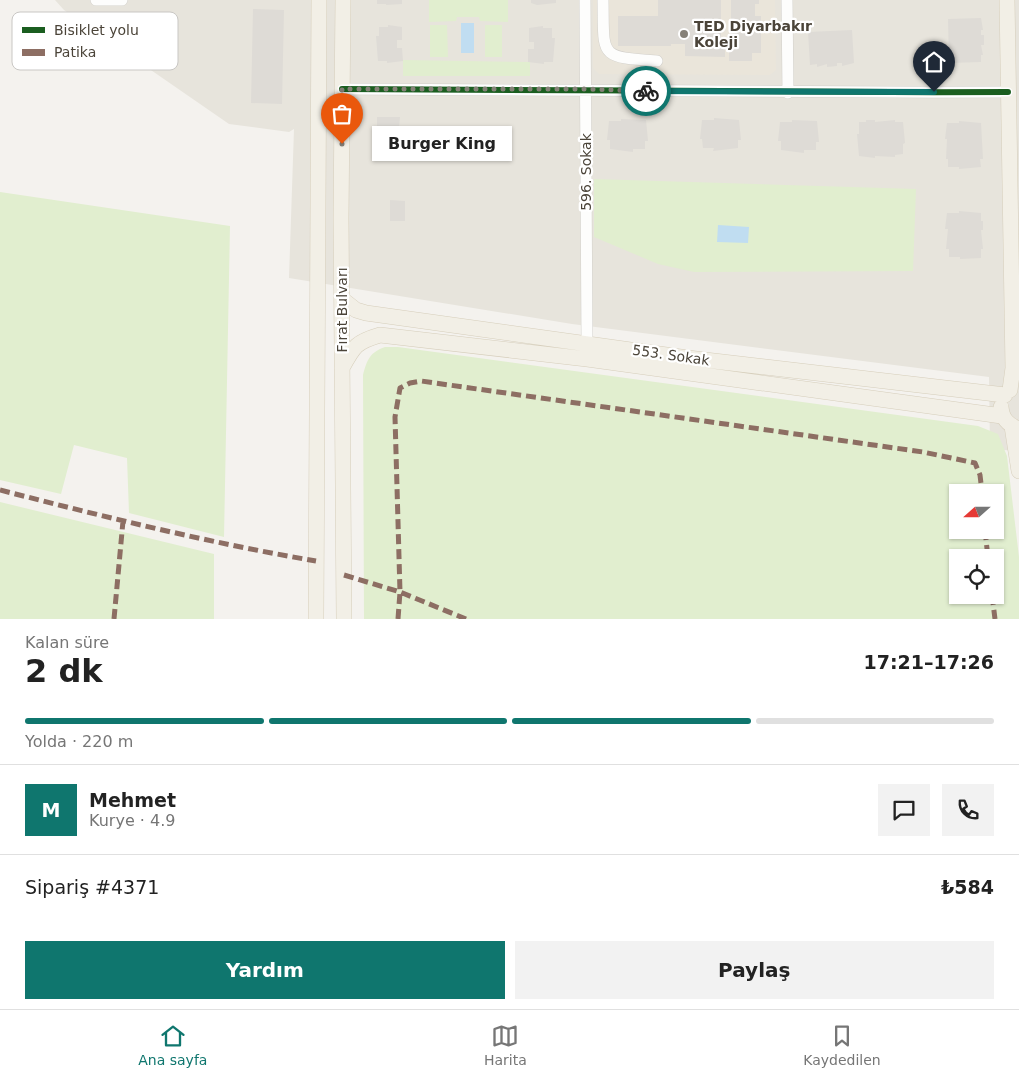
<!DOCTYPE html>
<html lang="tr">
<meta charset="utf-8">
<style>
:root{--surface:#fff;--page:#f2f2f2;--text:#222;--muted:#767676;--line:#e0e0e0;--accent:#0f766e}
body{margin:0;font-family:"DejaVu Sans",sans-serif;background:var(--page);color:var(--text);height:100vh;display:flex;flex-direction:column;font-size:19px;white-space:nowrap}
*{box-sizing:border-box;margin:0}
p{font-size:16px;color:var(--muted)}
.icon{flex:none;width:28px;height:28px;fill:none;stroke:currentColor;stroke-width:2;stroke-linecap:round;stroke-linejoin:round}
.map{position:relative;height:619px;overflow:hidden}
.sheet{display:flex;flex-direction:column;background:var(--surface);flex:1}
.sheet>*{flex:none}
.needle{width:32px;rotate:249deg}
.tools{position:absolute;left:949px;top:484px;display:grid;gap:10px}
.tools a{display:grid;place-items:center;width:55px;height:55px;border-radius:0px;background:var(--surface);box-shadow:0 1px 4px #0004;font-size:25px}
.pin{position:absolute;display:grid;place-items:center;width:42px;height:42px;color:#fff;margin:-51px -21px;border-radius:50% 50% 50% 0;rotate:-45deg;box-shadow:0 0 5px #0007}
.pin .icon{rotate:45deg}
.courier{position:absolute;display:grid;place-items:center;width:50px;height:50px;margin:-25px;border:4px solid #0f766e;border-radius:50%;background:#fff;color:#222;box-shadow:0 1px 6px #0007}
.bubble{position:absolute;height:35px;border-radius:0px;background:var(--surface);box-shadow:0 1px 4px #0004;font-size:16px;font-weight:700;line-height:35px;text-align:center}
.head em{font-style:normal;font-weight:700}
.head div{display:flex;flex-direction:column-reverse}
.head{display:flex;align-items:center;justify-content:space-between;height:85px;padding:0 25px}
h1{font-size:32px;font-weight:700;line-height:38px}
.bar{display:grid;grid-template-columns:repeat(4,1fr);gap:8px 5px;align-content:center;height:60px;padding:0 25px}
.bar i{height:6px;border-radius:4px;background:var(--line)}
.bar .active{background:var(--accent)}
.bar p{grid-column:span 4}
.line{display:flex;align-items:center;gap:12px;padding:0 25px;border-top:1px solid var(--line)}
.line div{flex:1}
.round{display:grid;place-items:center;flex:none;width:52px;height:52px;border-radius:0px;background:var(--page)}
.action{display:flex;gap:10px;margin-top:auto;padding:10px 25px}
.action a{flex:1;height:58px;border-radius:0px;background:var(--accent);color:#fff;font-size:20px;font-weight:700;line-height:58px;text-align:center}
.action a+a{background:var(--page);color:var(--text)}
.menu{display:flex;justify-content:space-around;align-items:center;height:70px;border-top:1px solid var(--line);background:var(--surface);font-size:14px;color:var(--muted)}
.menu a{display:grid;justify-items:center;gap:2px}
.menu .active{color:var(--accent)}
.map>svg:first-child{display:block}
.residential{fill:#e7e4dc}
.education{fill:#eae5da}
.green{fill:#e1eecf;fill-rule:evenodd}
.water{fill:#c0ddf1}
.building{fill:#dedbd6}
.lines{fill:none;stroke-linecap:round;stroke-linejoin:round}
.minor-casing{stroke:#d2d0cb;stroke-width:12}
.major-casing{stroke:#d6cebb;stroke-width:16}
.minor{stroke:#fdfdfc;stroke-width:11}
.major{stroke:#f2efe6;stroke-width:15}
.quiet{stroke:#8d6e63;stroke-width:5;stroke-dasharray:10 5;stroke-linecap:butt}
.cycleway-casing{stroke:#fff;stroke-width:9}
.cycleway{stroke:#1b5e20;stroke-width:6}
.done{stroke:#868178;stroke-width:5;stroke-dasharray:0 9}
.route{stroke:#0f766e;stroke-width:6}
.poi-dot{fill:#868178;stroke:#fff;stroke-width:2}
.labels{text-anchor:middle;stroke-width:4.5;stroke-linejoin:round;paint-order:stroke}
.poi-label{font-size:14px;font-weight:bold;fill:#4b4439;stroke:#fff;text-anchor:start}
.street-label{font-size:14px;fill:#4b4439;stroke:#fff}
.key{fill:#fff;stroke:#c9c7c4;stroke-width:1}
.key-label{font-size:14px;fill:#4b4439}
</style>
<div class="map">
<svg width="1019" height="619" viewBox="0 0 1019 619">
<rect width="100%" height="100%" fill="#f4f2ee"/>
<path class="residential" d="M55,0H1019V451L990,449L989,377L572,324L289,278L294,129L289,132L229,124L64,10Z"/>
<path class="education" d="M593,0H775L776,70L770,75L599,74L593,68Z"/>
<path class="green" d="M429,0H508V22L480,21L479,17H457L456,21L429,22Z
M430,25H447L448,57H430Z
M485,25H502V57H485Z
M403,60L530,62V76H403Z
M594,179L916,189L913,271L694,272L658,264L594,237Z
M0,192L230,226L224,537L129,513L127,458L74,445L61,494L0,480Z
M385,347H398L978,426L998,434L1007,456L1019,557V619H364L363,375C367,360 370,352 385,347ZM958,492H995V530H958ZM958,558H995V595H958Z
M0,502L214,554V619H0Z"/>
<path class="water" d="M461,23H474V53H461Z
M718,225L749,227L748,243L717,242Z"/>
<path class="building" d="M377,0H402V4L386,5V4H377Z
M531,0H556V3L537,5L531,3Z
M658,0H721V39H731V0H759V4H755V16H761V53H752V61H729V43H725V57L685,56V44H671V46H618V16H658Z
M253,9L284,10L282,104L251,103Z
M981,18L983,30H981V35H984V45H981L983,55H981V62L949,63L948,19Z
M388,25L402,27V40H397V48H402L403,61L387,63V61H378L376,36H379V27H388Z
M543,26V28H552V38H555L553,62H544V64L528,62V49H534V42H529V28Z
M852,30L854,63L842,66V63H837V66L827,67V64L817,67V64L810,65L808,32Z
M377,117H400L399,128H404V161L377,160Z
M714,118L739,120L741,140H738V148L713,151L714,148H703L702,139H700L702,120H714Z
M621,119L646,120L648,141H645V149H633V152L610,149V140H607L609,121H621Z
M792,120L817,121L819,142H816V150H804V153L781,150V141H778L780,122H792Z
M866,120H875V122L895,120V122H903L905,143L903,144V154L895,155V157L875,156V158L859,156L857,134H859V122H866Z
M959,121L981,123L983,159H980L981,167L959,169V167H948V159H946L947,139H945L947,123H959Z
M390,200L405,201V221H390Z
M959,211L981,213V221H983V230H981L983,249H981V258L960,259V257H949V249H946L948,229H945L947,213H959Z"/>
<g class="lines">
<defs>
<path id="minor" d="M96,0H122
M585,0L587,343
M603,0C604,57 598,57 657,61
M787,0L788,93
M342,89C564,89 786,93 1008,92"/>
<path id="major" d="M343,0L341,218L344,619
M1007,0L1013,368L1010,390
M342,299L356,310L366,313L688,358L1005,395
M342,368C354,346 356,342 380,335L587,359L1002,416
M1001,407C1002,419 1008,425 1019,429
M1012,426L1019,471
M316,619L319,0"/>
</defs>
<use href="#minor" class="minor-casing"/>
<use href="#major" class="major-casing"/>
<use href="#minor" class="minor"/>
<use href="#major" class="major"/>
<path class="quiet" d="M0,490C105,517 210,543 316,561
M985,530L988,558
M344,575L400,592L466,619
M992,595L995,619
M114,619L123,521
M398,619L400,592L395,417L400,388L410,383L421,381L923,452L975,463L980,475L982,492"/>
<defs>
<path id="cycleway" d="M342,89C564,89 786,93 1008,92"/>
</defs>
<use href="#cycleway" class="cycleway-casing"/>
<use href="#cycleway" class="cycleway"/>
</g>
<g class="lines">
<path class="done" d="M342,144V89H586L646,91"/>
<path class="route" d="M646,91L934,92"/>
</g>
<circle class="poi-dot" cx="684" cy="34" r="5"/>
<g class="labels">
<g class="poi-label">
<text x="694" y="31">TED Diyarbakır<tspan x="694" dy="16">Koleji</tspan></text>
</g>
<g class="street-label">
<text transform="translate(586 172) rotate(-90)" y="5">596. Sokak</text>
<text transform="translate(342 310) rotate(-90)" y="5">Fırat Bulvarı</text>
<text transform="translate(671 355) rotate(8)" y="5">553. Sokak</text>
</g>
</g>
<rect x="12" y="12" width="166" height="58" rx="8" class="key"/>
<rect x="22" y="27" width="23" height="6" fill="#1b5e20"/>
<rect x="22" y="49" width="23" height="7" fill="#8d6e63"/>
<g class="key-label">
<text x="54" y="35">Bisiklet yolu</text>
<text x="54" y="57">Patika</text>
</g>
</svg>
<div class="tools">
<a><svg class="needle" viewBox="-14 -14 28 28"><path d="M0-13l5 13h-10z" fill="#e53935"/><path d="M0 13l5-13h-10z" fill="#767676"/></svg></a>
<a><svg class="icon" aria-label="locate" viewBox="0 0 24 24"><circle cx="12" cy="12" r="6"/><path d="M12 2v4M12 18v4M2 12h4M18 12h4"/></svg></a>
</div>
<div class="pin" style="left:342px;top:144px;background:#ea580c"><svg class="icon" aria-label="bag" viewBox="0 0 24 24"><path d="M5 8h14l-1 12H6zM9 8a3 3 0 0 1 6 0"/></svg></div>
<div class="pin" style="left:934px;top:92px;background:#1f2937"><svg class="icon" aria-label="home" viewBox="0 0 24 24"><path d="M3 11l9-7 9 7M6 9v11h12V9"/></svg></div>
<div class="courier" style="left:646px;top:91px"><svg class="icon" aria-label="bike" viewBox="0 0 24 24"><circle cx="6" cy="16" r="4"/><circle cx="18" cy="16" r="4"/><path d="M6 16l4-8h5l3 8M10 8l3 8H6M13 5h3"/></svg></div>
<div class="bubble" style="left:372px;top:126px;width:140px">Burger King</div>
</div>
<section class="sheet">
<div class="head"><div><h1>2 dk</h1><p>Kalan süre</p></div><em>17:21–17:26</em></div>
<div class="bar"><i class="active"></i><i class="active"></i><i class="active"></i><i></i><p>Yolda · 220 m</p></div>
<div class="line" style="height:90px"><b class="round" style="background:var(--accent);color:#fff">M</b><div><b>Mehmet</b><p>Kurye · 4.9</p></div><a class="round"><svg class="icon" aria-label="chat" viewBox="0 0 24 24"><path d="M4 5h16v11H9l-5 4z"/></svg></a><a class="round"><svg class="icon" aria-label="phone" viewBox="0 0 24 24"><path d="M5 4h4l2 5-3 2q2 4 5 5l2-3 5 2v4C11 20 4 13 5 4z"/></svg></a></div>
<div class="line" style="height:65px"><div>Sipariş #4371</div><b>₺584</b></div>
<div class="action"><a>Yardım</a><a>Paylaş</a></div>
</section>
<nav class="menu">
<a class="active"><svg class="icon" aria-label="home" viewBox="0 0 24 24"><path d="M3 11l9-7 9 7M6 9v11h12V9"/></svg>Ana sayfa</a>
<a><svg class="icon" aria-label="map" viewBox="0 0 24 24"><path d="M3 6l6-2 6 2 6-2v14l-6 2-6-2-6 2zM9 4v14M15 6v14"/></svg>Harita</a>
<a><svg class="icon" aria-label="saved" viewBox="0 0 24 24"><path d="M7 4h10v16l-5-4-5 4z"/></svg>Kaydedilen</a>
</nav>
